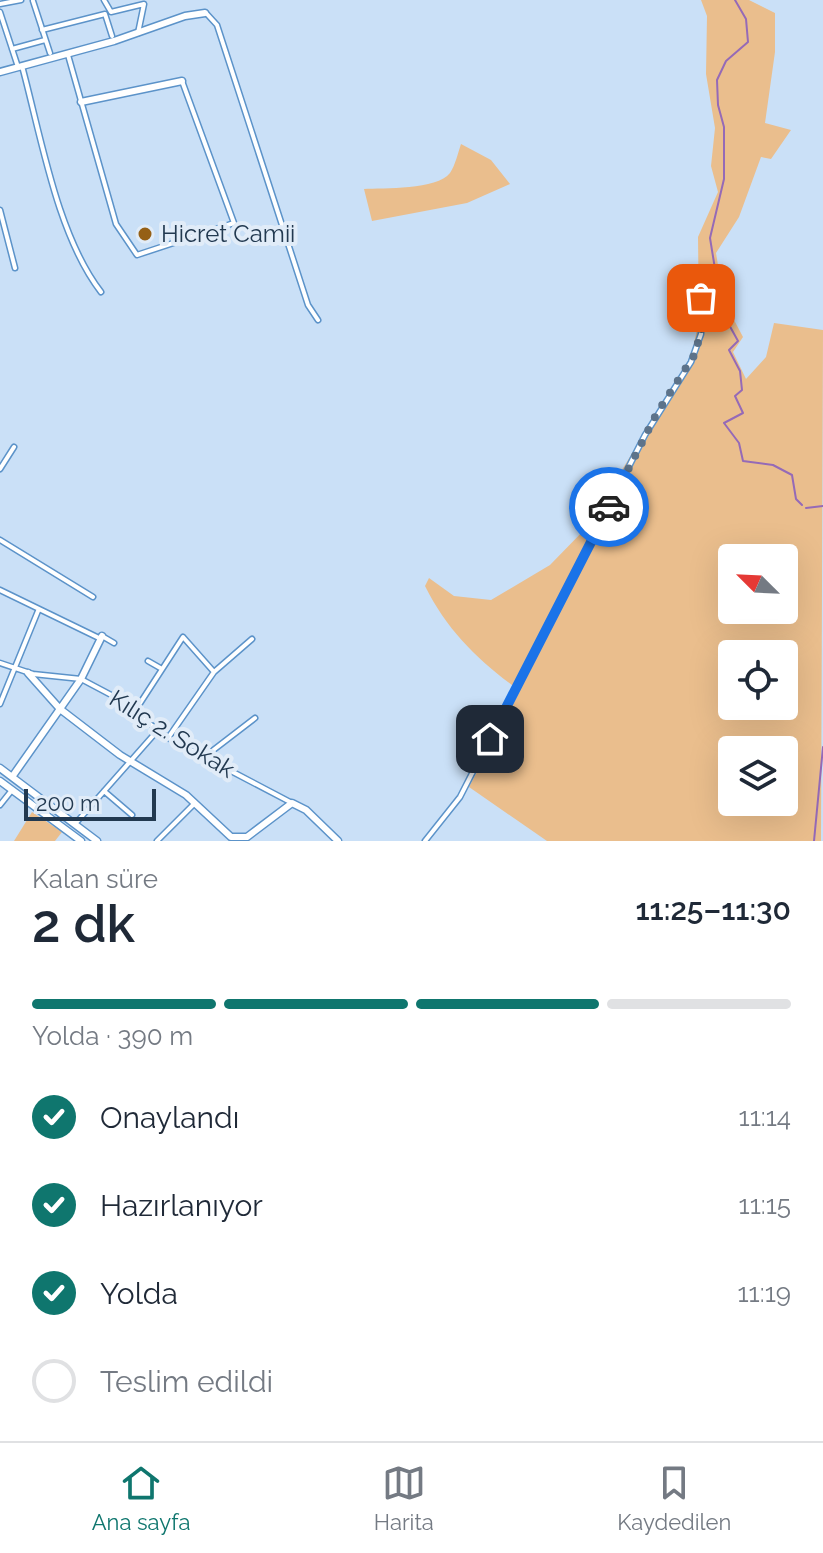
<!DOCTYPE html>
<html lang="tr">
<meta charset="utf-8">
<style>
:root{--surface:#fff;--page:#f6f6f7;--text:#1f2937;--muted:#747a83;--line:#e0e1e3;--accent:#0f766e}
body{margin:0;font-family:Raleway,sans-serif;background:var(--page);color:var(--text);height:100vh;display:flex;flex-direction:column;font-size:30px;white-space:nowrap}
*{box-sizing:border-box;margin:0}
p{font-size:26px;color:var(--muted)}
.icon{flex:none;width:44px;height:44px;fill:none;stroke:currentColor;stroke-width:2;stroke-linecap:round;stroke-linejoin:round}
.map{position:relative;height:841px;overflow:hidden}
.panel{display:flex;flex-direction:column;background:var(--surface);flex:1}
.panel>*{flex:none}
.needle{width:52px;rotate:294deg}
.tools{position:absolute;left:718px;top:544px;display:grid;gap:16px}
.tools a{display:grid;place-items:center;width:80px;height:80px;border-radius:8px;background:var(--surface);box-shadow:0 8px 32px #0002;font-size:40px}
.scale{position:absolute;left:24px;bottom:20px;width:132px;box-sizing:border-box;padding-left:8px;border:4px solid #223950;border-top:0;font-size:22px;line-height:28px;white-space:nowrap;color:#223950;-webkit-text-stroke:6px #e1ecf8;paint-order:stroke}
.pin{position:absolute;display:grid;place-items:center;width:68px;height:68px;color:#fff;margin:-34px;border-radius:16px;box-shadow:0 4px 12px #0006}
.courier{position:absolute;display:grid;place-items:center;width:80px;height:80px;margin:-40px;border:6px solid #1a73e8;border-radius:50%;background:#fff;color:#222;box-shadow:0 2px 10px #0007}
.head em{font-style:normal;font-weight:600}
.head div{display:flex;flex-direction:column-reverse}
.head{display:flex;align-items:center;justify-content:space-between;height:136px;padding:0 32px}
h1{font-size:52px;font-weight:600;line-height:60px}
.bar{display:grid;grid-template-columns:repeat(4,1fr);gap:12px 8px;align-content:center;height:96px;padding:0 32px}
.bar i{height:10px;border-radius:6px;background:var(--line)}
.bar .on{background:var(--accent)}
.bar p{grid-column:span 4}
ol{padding:0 32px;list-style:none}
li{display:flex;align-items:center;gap:24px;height:88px}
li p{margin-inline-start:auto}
li .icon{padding:8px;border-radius:50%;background:var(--accent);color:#fff;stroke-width:4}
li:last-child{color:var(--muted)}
li i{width:44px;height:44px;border:4px solid var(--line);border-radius:50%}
.tabs{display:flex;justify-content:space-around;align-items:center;height:112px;border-top:2px solid var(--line);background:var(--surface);font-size:22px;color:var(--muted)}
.tabs a{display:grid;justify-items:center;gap:4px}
.tabs .on{color:var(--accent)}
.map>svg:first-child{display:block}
.green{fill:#eabe8d;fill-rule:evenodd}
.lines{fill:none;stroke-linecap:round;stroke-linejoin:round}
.stream{stroke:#956ab7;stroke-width:2}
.street-casing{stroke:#5c93c9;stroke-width:7}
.secondary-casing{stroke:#5c93c9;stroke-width:9}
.street{stroke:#fff;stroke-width:4}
.secondary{stroke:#fff;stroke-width:6}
.done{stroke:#5d738a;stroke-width:8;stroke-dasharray:0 14.4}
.route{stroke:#1a73e8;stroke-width:10}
.poi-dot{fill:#956016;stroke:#e1ecf8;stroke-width:3}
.labels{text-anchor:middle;stroke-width:8;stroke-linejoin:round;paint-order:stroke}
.poi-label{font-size:24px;fill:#223950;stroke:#e1ecf8;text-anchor:start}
.street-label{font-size:24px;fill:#223950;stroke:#e1ecf8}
</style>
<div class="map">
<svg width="823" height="841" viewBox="0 0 823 841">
<rect width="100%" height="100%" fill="#cae0f7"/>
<path class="green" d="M701,0H749L775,13V52L765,123L791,130L771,159L761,157L739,217L716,253L724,301L743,337L733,352L746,379L766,357L774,323L823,330L821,841H547L469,787L520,691C479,661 448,632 425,586L429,578L454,596L491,600L550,565L588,526L691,356L699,321L698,237L718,192L711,166L715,128L706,74L707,16ZM732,558H784V610H732ZM732,654H784V706H732ZM732,750H784V802H732Z
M461,144L491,160L510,184L467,203L372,221L364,189C383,188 437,190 450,173C455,166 458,153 461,144Z
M32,812L62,832L55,841H14Z"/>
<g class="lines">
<path class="stream" d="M735,0L746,19L748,42L726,61L717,80L718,105L724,127V179L710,238L722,312L738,341L729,350L740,371L742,390L735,396L743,413L724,423L739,443L743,461L773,465L792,475L796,499L802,505
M806,508L823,506
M814,841L823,747"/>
<defs>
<path id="street" d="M104,0L111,12L144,4L138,33
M33,1L50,53
M0,4L21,0
M0,12L18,67
M206,13L217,25L308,305L318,320
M42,30L105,14L112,36
M12,49L45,40
M68,55L116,224L137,255L234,223L182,81
M22,66C41,136 57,235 101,292
M0,210L15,268
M0,469L14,447
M0,540L93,597
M0,590L101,639
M102,636L114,643
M148,661L162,669
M0,663L33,674L81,679L115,697L168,738L292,803
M0,704L38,611
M135,711L183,637L214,672
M168,738L214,672L252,639
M203,758L255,718
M104,791L132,815
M0,805L12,790
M75,824L158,730
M157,841L195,803
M425,841L460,797L645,435L691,362L701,334V298"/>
<path id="secondary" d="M0,72L114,41L185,16L205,13
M81,102L182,81
M28,673L60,709L120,755L186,795L231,837H247L292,803L306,810L338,841
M0,768L97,841
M12,777L81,679L102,636
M0,781L81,841"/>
</defs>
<use href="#street" class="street-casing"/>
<use href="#secondary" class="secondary-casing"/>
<use href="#street" class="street"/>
<use href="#secondary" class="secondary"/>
</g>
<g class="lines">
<path class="done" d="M609,507L657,413L695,354L702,327L701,298"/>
<path class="route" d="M490,739L609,507"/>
</g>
<circle class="poi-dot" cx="145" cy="234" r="8"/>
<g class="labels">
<g class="poi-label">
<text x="161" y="242">Hicret Camii</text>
</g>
<g class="street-label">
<text transform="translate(172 734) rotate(32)" y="8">Kılıç 2. Sokak</text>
</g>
</g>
</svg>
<div class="tools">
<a><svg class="needle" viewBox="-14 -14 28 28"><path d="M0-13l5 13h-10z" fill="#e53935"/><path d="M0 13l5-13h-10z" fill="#747a83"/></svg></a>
<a><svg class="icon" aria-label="locate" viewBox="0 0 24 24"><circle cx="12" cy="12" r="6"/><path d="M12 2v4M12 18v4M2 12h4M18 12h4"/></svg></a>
<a><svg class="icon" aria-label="layers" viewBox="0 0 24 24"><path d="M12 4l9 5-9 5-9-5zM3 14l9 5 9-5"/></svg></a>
</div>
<div class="scale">200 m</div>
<div class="pin" style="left:701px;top:298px;background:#ea580c"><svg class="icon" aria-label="bag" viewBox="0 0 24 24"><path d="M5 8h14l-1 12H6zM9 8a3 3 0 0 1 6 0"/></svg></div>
<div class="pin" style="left:490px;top:739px;background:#1f2937"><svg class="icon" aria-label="home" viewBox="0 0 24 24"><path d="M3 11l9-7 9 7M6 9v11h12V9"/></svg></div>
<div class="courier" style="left:609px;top:507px"><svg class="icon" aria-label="car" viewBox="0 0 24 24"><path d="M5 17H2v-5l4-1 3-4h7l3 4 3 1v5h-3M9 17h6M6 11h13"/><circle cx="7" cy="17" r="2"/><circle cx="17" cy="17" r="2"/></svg></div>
</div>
<section class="panel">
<div class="head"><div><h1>2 dk</h1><p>Kalan süre</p></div><em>11:25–11:30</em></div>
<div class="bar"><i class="on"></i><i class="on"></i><i class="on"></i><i></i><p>Yolda · 390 m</p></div>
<ol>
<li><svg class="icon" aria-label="check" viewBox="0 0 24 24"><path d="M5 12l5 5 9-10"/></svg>Onaylandı<p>11:14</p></li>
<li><svg class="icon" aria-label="check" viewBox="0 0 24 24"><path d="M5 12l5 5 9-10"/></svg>Hazırlanıyor<p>11:15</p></li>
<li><svg class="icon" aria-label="check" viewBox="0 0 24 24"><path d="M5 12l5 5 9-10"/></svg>Yolda<p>11:19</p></li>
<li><i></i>Teslim edildi</li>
</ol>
</section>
<nav class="tabs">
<a class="on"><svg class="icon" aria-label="home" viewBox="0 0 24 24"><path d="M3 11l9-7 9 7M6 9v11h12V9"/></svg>Ana sayfa</a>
<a><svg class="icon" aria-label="map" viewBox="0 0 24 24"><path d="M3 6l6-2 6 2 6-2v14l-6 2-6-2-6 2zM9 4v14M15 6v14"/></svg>Harita</a>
<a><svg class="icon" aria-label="saved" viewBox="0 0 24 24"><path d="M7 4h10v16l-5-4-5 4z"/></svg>Kaydedilen</a>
</nav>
